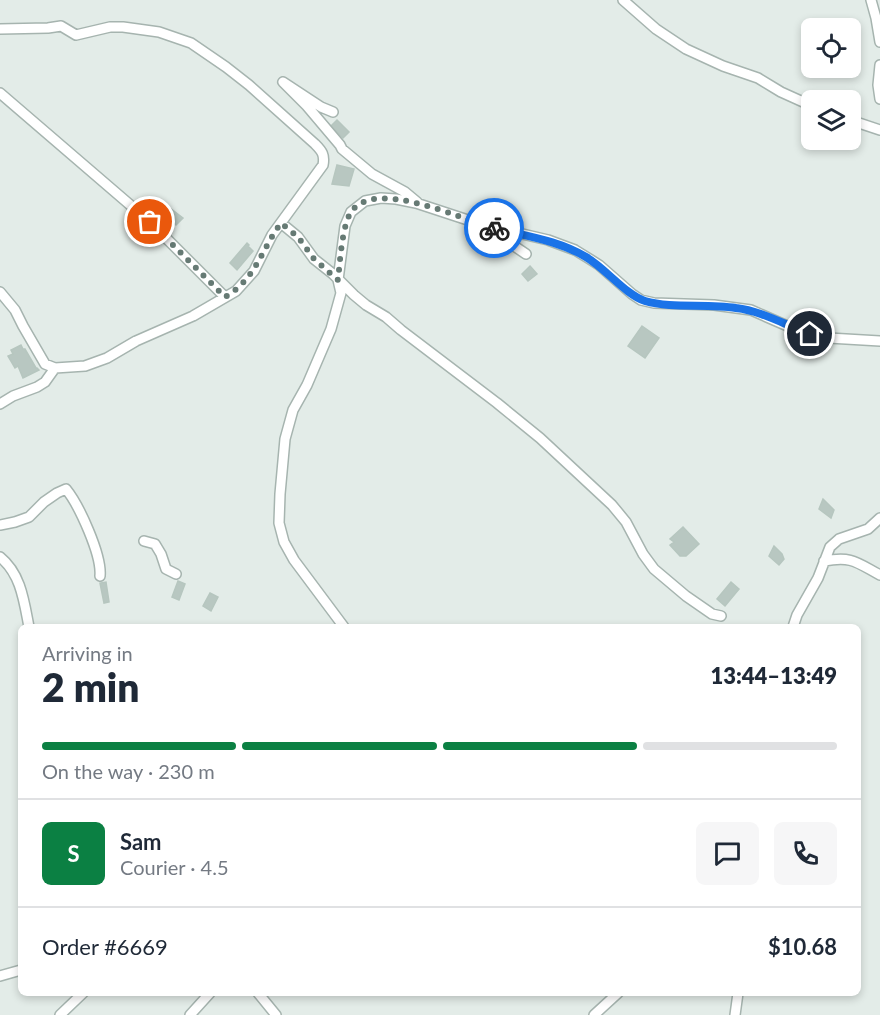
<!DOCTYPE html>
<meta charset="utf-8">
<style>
:root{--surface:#fff;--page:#f6f6f7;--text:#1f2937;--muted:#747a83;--line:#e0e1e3;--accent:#0b8043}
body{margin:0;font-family:Lato,sans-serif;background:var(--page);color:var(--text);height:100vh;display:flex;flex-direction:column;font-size:22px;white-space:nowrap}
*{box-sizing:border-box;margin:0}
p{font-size:20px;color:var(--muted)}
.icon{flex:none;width:33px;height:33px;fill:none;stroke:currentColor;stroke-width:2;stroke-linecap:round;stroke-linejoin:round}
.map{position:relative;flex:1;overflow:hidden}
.drawer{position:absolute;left:18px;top:624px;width:843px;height:372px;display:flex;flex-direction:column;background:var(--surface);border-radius:9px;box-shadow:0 3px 9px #0003}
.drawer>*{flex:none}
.controls{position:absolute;left:801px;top:18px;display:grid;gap:12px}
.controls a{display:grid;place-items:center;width:60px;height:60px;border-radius:9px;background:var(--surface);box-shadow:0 3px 9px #0003;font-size:30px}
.pin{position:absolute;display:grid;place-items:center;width:51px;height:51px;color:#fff;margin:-26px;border:3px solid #fff;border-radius:50%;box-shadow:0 2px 6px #0007}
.courier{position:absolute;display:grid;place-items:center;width:60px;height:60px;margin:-30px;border:4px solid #1a73e8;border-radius:50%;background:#fff;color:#222;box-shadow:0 2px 8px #0007}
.overview em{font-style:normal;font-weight:800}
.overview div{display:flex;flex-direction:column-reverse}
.overview{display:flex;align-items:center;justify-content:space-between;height:102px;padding:0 24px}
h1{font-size:39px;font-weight:800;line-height:45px}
.bar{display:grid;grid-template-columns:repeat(4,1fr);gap:9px 6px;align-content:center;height:72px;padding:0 24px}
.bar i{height:8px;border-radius:4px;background:var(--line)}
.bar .on{background:var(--accent)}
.bar p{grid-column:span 4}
.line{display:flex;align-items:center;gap:15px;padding:0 24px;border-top:2px solid var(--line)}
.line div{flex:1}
.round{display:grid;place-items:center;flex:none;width:63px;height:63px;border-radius:9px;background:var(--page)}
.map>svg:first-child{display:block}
.building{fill:#b8c7c1;stroke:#b6c6bf;stroke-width:1.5}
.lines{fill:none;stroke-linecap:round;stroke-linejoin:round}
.minor-casing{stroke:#a6b4af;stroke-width:12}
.minor{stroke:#fff;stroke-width:9}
.done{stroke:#667a74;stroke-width:6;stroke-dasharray:0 10.8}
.route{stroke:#1a73e8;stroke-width:8}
</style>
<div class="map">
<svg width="880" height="1015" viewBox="0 0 880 1015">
<rect width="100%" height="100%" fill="#e3ece8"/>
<path class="building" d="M337,120L349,132L343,138L331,126Z
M337,165L354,169L349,186L332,184Z
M170,208L183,218L176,225L164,214Z
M247,243L249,245L248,246L253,251L237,270L230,263Z
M530,266L537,274L528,281L522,274Z
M642,326L659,338L645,358L628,346Z
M21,345L23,349H25L36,368H37L39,370L23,378L18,366L15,368L8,356L13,354L11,350Z
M823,499L834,510L831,518L819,509Z
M683,527L699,544L686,556H680L670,545L674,542L670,539Z
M774,546L782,554L784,559L779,565L769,556Z
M178,581L185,584L179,600L172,597Z
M106,582L109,602L104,603L100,583Z
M731,582L739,589L725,606L717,599Z
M210,593L218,597L211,611L203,606Z"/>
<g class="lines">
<defs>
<path id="minor" d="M623,0L656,29L686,49L723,66L758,78L781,92L812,106
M871,0L876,18L880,42
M0,29L48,28L61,26L76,35L110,27H123L159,32L191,43L226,67L249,85L315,144C322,151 325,155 323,165L272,235L254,271L236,291L193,316L136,341L107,358L85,366L55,368L45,382L37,387L13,396L0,404
M880,65L878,85L880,99
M0,93L150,222L225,297
M333,112L321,107L283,82L307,106L340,145L342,149L372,174L405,192L417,202
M850,120L880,130
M281,223L298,237L314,259L333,274L354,295L366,305L386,317L401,330L497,403L540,438L612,505L626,522L643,554L654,569L686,596L712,614L721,616
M492,231L526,254
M0,292L15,310L23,326L45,364L55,368
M0,525L15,522L29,517L44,502L57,493L66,489C79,505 102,555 100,576
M144,541L155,544L161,554L166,569L176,574
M0,557C21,574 24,601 29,627
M824,561C852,556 856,562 880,575
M344,627L294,560L284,542L279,523L280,494L285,439L293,410L307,385L331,329L341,293L338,280L345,226L351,212L365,201L381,198L396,199L416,203L480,224L548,240L575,250L588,258L599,265L632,294L641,300L654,303L714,305L751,310L792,328L810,334L829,338L880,341
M793,627L797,615L818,578L830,547L839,539L868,529L880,518
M0,976L21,970
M258,993L276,1015
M60,1015L83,993
M190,1015L210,993
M594,1015L618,993
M735,1015L738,993"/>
</defs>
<use href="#minor" class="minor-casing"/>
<use href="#minor" class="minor"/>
</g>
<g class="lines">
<path class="done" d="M150,222L225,297C256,279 261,250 281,223L298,237L314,259L338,280C340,262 342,226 351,212C375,177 462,220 494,228"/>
<path class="route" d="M494,228C525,236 558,240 586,257C605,268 626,295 645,301C672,309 707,303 736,308C762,311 785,325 810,334"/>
</g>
</svg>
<div class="controls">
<a><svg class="icon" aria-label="locate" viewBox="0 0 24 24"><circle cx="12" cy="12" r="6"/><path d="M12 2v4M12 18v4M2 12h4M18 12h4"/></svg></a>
<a><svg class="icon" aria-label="layers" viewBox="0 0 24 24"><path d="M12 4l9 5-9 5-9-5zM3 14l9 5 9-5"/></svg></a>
</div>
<div class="pin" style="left:150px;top:222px;background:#ea580c"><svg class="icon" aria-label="bag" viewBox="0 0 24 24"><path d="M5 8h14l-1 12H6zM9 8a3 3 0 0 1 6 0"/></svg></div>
<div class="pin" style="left:810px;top:334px;background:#1f2937"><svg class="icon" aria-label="home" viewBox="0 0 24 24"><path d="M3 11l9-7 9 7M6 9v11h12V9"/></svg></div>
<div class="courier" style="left:494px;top:228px"><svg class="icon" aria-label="bike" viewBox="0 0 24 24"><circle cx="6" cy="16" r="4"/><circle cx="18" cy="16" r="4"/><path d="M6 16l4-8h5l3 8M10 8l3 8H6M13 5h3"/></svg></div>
<section class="drawer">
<div class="overview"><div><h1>2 min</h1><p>Arriving in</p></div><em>13:44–13:49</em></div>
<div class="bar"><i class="on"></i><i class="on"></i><i class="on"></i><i></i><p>On the way · 230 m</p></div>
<div class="line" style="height:108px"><b class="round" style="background:var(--accent);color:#fff">S</b><div><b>Sam</b><p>Courier · 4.5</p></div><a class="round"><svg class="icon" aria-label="chat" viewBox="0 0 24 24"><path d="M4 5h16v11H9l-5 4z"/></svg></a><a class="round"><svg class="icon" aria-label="phone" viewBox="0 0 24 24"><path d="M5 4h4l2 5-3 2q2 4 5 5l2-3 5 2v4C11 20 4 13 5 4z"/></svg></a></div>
<div class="line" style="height:78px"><div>Order #6669</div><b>$10.68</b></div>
</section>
</div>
